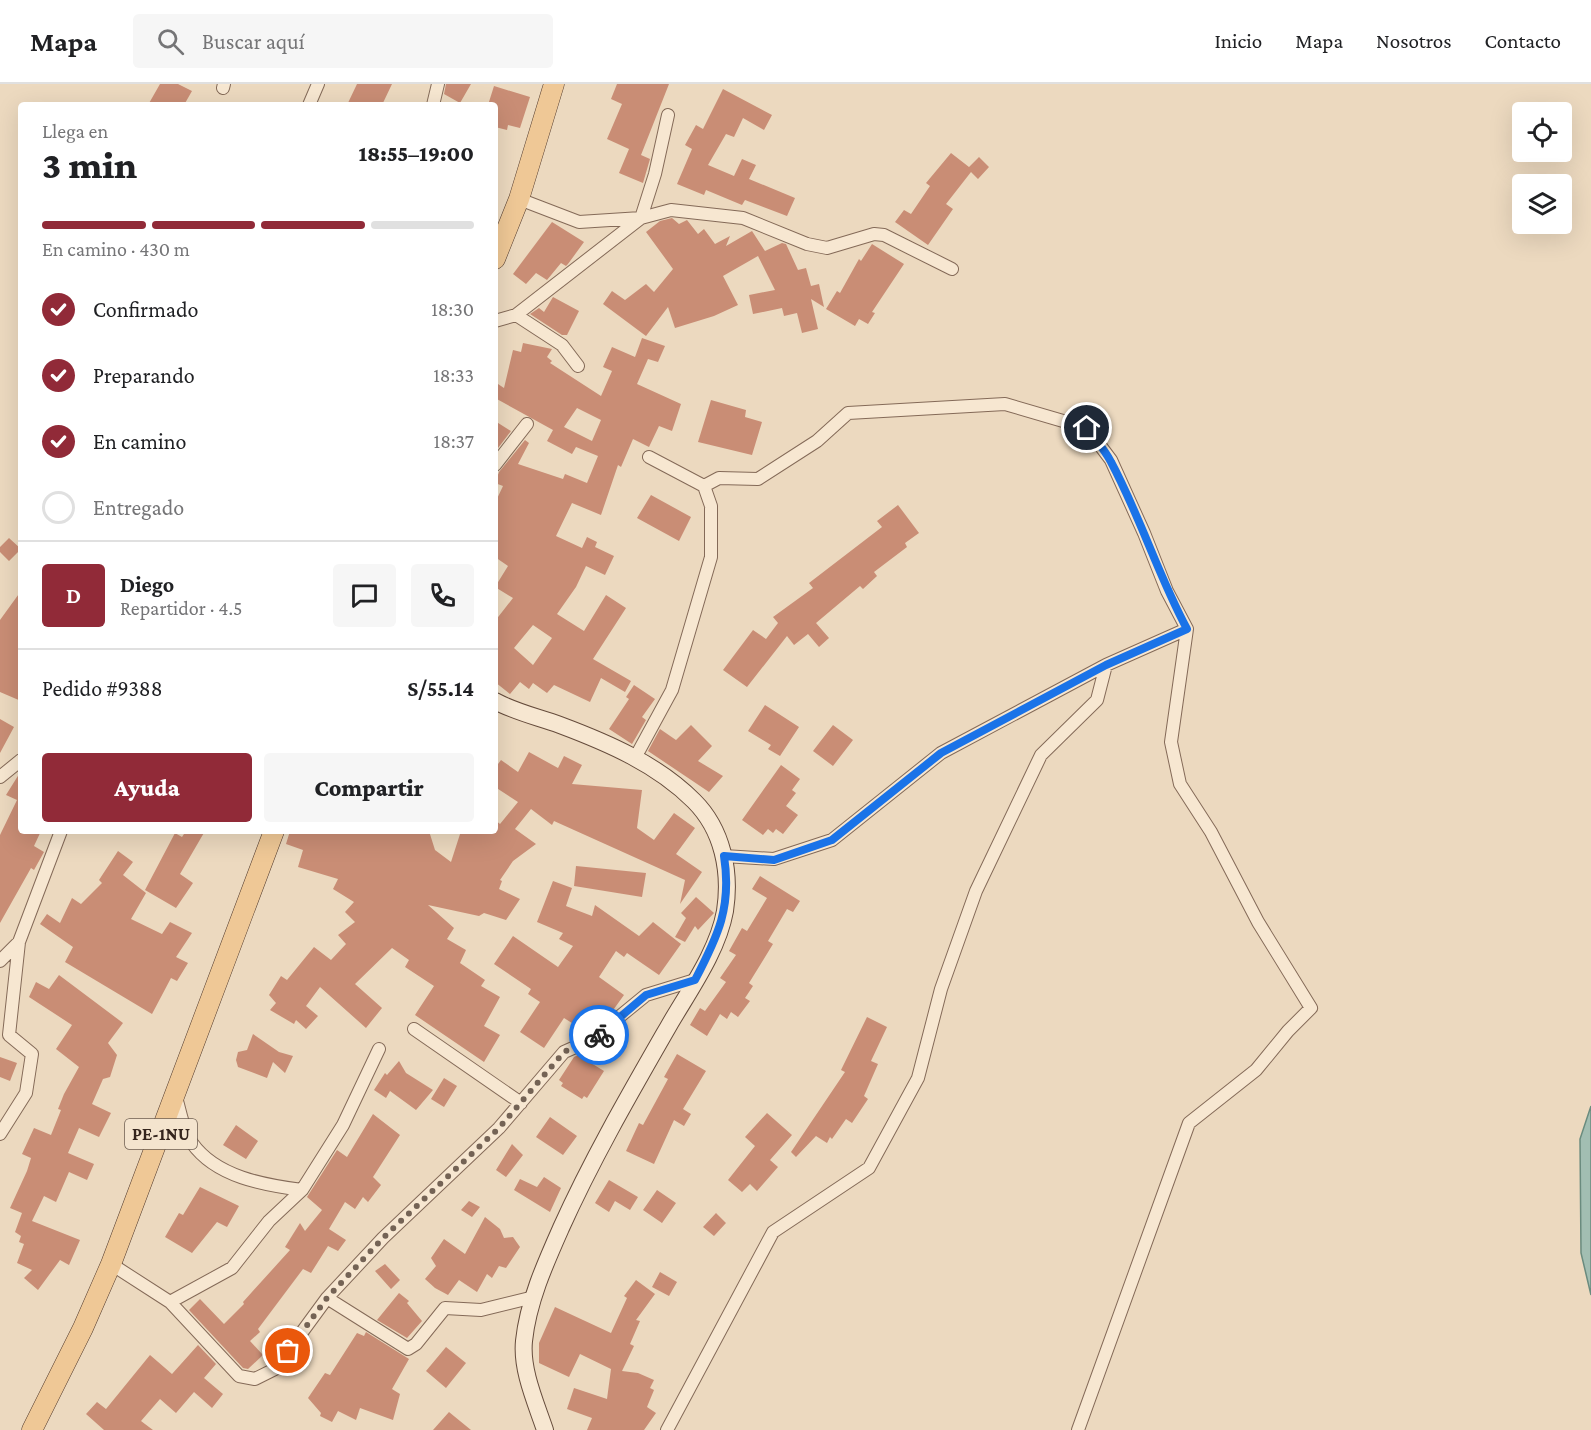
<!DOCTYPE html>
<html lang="es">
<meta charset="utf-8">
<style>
:root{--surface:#fff;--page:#f6f6f6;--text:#202124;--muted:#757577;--line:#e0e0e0;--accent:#912a38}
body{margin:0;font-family:"Crimson Pro",serif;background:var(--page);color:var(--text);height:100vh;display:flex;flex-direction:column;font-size:22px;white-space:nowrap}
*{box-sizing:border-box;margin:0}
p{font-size:20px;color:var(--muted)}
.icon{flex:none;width:33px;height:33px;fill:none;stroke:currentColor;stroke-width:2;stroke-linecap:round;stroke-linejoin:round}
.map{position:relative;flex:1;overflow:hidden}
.panel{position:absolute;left:18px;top:18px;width:480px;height:732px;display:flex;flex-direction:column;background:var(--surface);border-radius:6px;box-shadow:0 6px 24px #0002}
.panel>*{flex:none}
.tools{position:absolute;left:1512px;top:18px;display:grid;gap:12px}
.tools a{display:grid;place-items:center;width:60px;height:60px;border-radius:6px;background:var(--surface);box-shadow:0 6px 24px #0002;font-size:30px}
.pin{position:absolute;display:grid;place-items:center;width:51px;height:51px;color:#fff;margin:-26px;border:3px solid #fff;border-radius:50%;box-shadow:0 2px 6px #0007}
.courier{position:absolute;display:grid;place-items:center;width:60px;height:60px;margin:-30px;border:4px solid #1a73e8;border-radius:50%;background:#fff;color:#222;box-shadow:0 2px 8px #0007}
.head em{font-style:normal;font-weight:800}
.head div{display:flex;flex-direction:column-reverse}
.head{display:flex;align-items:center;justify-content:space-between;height:102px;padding:0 24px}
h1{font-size:39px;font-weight:800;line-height:45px}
.bar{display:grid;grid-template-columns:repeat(4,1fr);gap:9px 6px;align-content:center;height:72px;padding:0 24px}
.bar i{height:8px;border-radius:4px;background:var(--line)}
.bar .current{background:var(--accent)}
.bar p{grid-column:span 4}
.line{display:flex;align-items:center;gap:15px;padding:0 24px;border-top:2px solid var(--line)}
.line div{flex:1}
.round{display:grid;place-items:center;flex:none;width:63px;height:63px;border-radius:6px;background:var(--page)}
ol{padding:0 24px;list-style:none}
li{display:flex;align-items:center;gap:18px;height:66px}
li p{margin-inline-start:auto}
li .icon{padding:6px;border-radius:50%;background:var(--accent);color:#fff;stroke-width:4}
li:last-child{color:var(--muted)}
li i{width:33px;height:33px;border:3px solid var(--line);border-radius:50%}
.cta{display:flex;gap:12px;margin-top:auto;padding:12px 24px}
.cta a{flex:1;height:69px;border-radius:6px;background:var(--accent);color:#fff;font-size:24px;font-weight:800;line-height:69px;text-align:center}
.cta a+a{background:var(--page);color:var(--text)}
header{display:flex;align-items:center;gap:36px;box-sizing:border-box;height:84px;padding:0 30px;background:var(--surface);border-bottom:2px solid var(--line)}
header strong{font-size:28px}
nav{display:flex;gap:33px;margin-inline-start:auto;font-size:21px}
.search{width:420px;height:54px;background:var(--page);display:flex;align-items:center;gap:15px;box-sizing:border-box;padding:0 21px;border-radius:6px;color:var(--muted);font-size:22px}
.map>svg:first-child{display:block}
.water{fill:#a2beb2;stroke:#6a8b7e;stroke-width:1.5}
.building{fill:#c98d75;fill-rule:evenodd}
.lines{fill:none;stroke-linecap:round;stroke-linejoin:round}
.minor-casing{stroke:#846a58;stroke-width:14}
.secondary-casing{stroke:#654b3b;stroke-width:18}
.primary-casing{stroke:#51392c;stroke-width:21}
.minor{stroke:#f7e7d1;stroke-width:12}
.secondary{stroke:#f7e7d1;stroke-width:16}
.primary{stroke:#efc896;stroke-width:20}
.done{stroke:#746355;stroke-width:6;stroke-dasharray:0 10.8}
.route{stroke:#1a73e8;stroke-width:8}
.labels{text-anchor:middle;stroke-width:6;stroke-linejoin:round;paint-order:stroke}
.shield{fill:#f4e4ce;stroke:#6e5e51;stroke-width:1.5}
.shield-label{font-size:18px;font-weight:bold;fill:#34241c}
</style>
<header>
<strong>Mapa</strong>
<div class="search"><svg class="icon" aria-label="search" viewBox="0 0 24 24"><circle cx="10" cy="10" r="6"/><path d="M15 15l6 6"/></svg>Buscar aquí</div>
<nav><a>Inicio</a><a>Mapa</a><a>Nosotros</a><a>Contacto</a></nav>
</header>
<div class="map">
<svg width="1591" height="1346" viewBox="0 0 1591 1346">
<rect width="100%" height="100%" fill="#ecd9bf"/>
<path class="water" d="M1591,1022V1211L1581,1169L1580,1055Z"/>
<path class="building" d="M160,0H178L192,7L184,21H148Z
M357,0H392L382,21H347Z
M446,0H471L460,19L444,10Z
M617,0H669L641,71L650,75L643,99L619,89L629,65L607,55L622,20L611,15Z
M494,2L530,13L520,44L508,41L507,46L495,43V21H488Z
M723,5L772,31L764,46L743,34L734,53L726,50L708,81L734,92L742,75L756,81L749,95L795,114L787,132L745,116L742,121L706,106L704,111L677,100L692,65L685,61L696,41L703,45Z
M951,69L969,83L979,73L989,83L978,95L971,88L946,120L953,125L928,161L895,138L904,126L911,130L930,102L926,99Z
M672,134L679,140L687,136L698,150L704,145L715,160L730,152L726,162L752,147L765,167L782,159L786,160L798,186L806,184L811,202L819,200L824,223L811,215L818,245L802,249L797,229L784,232L782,224L753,230L749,211L775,206L758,172L723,192L738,221L714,232L675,244L668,223L646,252L603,220L612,207L625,216L646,200L654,208L673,185L646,148L660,137Z
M552,138L584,158L568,180L566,182L561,179L547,196L536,189L526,200L513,190Z
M872,160L904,180L872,228L875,229L868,240L859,235L855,242L826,225L837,207L840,209L859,175L861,177Z
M553,213L579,227L567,251H562L530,230L539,224L544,228Z
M642,254L665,262L658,278L648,275L637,300L681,320L672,347L659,342L649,363L633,355L621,383L618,381L601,431L572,419L556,452L582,464L587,453L597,458L595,463L614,472L605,491L586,482L576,503L557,530L584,547L606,511L626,524L593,575L631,597L625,608L601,594L590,618L554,601L547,609L533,599L529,605L520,598L510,610L495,598V537L513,514L495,503L508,482L495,473V419L503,402L495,399L499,388L525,356L529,359L518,380L563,395L565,390L587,399L598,372L576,363L572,370L547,357L553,346L495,314V298L504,304L513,266L521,268L523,259L552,265L547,273L552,277L550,279L601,312L612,287L603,283L612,263L635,273ZM577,324L601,336L592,357L564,343ZM533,541L552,554L533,581L514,564Z
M711,316L746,326L745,333L762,338L752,371L698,358Z
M495,337L511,347L495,368Z
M651,411L691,433L679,457L637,434Z
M898,421L919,449L905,459L907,463L874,488L877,492L863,505L860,502L816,539L829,554L819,563L808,550L794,561L787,552L747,603L723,586L753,546L766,555L778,539L773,533L813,504L809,499L882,443L877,437Z
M9,454L21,465L9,477L0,468V463Z
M21,507V617L0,608V536Z
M634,601L655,615L642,633L646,636L632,660L609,645L629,615L626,613Z
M765,621L799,643L780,672L768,665L771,661L748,647Z
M0,635L14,643L0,669Z
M691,641L712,662L698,677L723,692L709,708L648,667L660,645L676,656Z
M833,641L853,656L833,682L813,667Z
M529,668L558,684L564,672L582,681L572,700L642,706L637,744L654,756L674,729L695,744L676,770L702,788L680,820L685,796L554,737L552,741L531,725L515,745L536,760L513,777L500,796L502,797L499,805L520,815L506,836L484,829L479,832L428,821L454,844L447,855L466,866L460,879L485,896L481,902L500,913L484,942L500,951L484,978L415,931L434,902L405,883L409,876L392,864L355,900L382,924L366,944L320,903L306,922L318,932L306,945L296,936L294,940L270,926L276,919L269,911L281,892L287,896L314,863L331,876L346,860L338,851L355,838L345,828L354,818L333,805L338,795L298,783L303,766L286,760L290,747H429L435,766L451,778L461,747H495V736L500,740L518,718L495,703V684L501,676L518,688Z
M781,681L800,695L792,706L796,709L786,722L798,731L783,750L776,745L773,749L768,745L763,751L742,736Z
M21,687V747H41L34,762L44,768L34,786L31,784L0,839V751L17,716L6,711Z
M186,747H205L180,790L193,799L176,824L145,806L175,749L182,753Z
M118,767L133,778L123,791L146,809L131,835L162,850L170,838L192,849L176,873L188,879L177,897L171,894L152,930L65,878L73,863L40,840L47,830L60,839L72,814L81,820L102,799L99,796Z
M576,782L646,789L642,813L574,802Z
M760,792L800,817L793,828L787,825L768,857L773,860L749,899L753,902L745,914L750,917L738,933L731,928L727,935L720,930L707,952L690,941L700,924L705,927L726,898L720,894L736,871L729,867L742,844L747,847L767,814L752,805Z
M553,797L572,804L566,822L592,832L595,821L639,852L653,838L681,860L659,891L627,869L624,873L616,867L599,893L624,911L611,929L598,922L583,946L564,934L544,964L520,948L540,918L528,910L531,905L494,880L513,852L558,883L573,862L559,855L563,849L537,838Z
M696,813L714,829L698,846L695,842L685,858L675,853L686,834L681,829Z
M59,891L123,939L108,959L117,971L110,993L103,995L92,1020L111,1029L99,1053L79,1044L68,1069L94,1080L87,1096L69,1088L56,1118L44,1112L32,1137L80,1156L69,1181L60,1176L38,1206L24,1194L32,1186L17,1179L24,1160L19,1158L21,1152L15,1148L22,1129L10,1124L27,1087L31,1074L22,1070L34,1044L51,1051L61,1026L58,1025L64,1010L79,983L56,965L72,941L29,913L36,898L49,905Z
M867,933L887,943L871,977L878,980L864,1012L868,1015L852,1039L846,1035L832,1055L830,1053L827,1059L816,1052L796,1073L791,1068L845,988L841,986Z
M253,950L279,968L293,972L285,989L273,978L267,994L238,983L236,976L238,968L247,966Z
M677,970L706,987L683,1025L691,1030L684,1042L674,1036L654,1080L626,1067L639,1039L643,1041L668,995L664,993Z
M578,971L604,987L587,1014L584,1012L582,1015L561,1002L563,999L559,996L574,973Z
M0,973L17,979L10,997L0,993Z
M399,977L406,989L433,1006L416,1026L390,1007L386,1014L374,1006L385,989L387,991Z
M444,994L457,1002L444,1023L431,1015Z
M767,1029L792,1051L770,1076L778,1083L757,1107L750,1100L742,1108L728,1096L755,1062L745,1053Z
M373,1030L400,1051L373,1093L381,1101L368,1118L363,1113L355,1125L345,1118L329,1145L346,1156L338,1167L328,1162L311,1189L303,1185L258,1245L260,1248L250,1257L263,1271L248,1285L243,1284L189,1226L200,1215L224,1240L244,1220L243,1218L290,1166L285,1163L300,1139L305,1147L322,1126L307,1113L337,1066L347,1073Z
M550,1033L577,1052L563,1071L536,1053Z
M236,1041L258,1057L246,1075L223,1061Z
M512,1060L523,1071L506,1093L496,1086Z
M544,1093L561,1104L550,1128L514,1106L520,1095L537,1103Z
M609,1096L638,1113L630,1126L615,1117L609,1128L595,1119Z
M200,1103L239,1122L227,1143L217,1138L192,1169L165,1153L179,1129L183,1131Z
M657,1106L676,1119L662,1139L643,1126Z
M469,1117L480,1123L472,1133L461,1126Z
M716,1129L726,1139L714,1152L703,1143Z
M485,1133L500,1145L504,1154L513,1153L520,1163L506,1184L499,1182L492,1194L487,1190L477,1208L459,1196L448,1211L435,1204L425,1195L436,1182L431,1174L444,1155L465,1170Z
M385,1180L400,1196L391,1205L375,1187Z
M660,1188L677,1198L669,1212L652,1203Z
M636,1196L655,1210L636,1236L640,1237L630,1260L634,1262L622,1287L638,1289L654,1296L650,1304L654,1306L647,1323L656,1329L644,1346H587L592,1334L567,1325L574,1304L607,1315L611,1285L580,1270L569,1293L539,1279V1259L555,1223L611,1249L627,1214L624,1212Z
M399,1209L409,1217L407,1219L422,1237L407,1254L377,1236Z
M366,1248L409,1275L392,1305L400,1310L393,1336L360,1324L356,1336L338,1327L332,1338L320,1332L321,1329L308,1314L325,1289L330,1291L357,1249L364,1252Z
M198,1261L216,1280L204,1294L223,1310L212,1324L194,1308L176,1329L160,1315L141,1337L153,1346H104L86,1330L97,1318L106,1325L150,1271L172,1290Z
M446,1263L466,1279L446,1304L426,1287Z
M449,1328L471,1346H433Z"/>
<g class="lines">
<defs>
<path id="minor" d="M223,4L224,0
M309,21L318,0
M433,21L438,0
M519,115L579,138L641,134L671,126L743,134L807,160L827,164L874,150L884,151L952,185
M516,231L562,261L578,282
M495,237L516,231L641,134L655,90L668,31
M495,381L527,340
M704,402L719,394L758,395L817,357L848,329L1005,320L1087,344L1111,376L1144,449L1167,507L1187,545L1171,658L1180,700L1211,748L1258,838L1311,924L1288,947L1256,986L1189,1039L1078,1346
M635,674L672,606L711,473V422L704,402L649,373
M0,693L21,676
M724,772L774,775L832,756L941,669L1106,581L1187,545
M0,877L19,858
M414,945L521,1019
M175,1010C180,1025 183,1048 192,1059C216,1093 264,1101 302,1106
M0,1050L26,1009L32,970L9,951L19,858L61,747
M111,1180L170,1218L239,1292L255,1295L275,1285L327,1214L383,1154L499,1044L564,968L591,956L646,911L695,896
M327,1214L408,1265L416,1260L445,1224L481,1226L534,1213
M170,1218L232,1184L269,1137L302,1106L343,1041L379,965
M667,1346L773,1148L869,1084L918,994L941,905L976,807L1041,671L1097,616L1106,581"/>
<path id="secondary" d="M495,617C515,628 538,633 560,641C608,659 657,680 694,717C723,746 731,788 725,827C718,866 691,904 671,938C632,1006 593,1073 561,1144C545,1180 528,1218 524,1257C521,1286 536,1319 545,1346"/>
<path id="primary" d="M495,175L519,115L554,0
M32,1346L83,1244L111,1180L274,747"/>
</defs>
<use href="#minor" class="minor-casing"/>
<use href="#secondary" class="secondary-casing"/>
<use href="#primary" class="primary-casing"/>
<use href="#minor" class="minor"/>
<use href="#secondary" class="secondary"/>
<use href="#primary" class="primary"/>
</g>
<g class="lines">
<path class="done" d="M288,1267L327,1214L383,1154L499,1044L564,968L599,951"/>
<path class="route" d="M599,951L646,911L695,896C718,852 732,823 724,772L774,776L832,756L941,669L1106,581L1187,545C1158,491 1140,432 1111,378C1105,366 1095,355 1087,344"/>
</g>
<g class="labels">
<rect class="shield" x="125" y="1035" width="72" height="30" rx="4.5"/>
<g class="shield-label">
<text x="161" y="1056">PE-1NU</text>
</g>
</g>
</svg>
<div class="tools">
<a><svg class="icon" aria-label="locate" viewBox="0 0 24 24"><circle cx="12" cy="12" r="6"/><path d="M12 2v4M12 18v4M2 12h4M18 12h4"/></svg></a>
<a><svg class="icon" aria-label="layers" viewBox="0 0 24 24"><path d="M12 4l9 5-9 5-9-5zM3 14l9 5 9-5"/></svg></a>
</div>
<div class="pin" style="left:288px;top:1267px;background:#ea580c"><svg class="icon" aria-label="bag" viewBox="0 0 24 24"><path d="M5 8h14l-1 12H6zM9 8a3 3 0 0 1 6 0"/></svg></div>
<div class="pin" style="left:1087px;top:344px;background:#1f2937"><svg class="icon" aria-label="home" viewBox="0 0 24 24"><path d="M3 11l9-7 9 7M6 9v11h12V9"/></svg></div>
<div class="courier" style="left:599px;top:951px"><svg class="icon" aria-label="bike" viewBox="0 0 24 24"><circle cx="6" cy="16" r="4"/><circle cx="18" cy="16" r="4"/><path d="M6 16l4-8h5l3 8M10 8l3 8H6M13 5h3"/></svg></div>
<section class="panel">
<div class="head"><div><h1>3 min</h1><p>Llega en</p></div><em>18:55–19:00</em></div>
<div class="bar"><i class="current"></i><i class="current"></i><i class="current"></i><i></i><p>En camino · 430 m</p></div>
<ol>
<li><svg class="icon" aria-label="check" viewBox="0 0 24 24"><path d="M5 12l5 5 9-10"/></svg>Confirmado<p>18:30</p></li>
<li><svg class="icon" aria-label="check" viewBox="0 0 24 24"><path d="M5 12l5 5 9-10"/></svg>Preparando<p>18:33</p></li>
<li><svg class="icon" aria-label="check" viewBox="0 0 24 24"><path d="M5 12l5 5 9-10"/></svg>En camino<p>18:37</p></li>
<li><i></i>Entregado</li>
</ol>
<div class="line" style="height:108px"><b class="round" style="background:var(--accent);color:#fff">D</b><div><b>Diego</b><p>Repartidor · 4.5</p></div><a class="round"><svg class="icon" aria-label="chat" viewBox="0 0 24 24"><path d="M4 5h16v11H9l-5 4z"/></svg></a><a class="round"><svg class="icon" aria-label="phone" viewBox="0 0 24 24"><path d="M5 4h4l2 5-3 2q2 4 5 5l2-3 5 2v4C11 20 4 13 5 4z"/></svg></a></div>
<div class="line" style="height:78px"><div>Pedido #9388</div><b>S/55.14</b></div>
<div class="cta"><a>Ayuda</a><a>Compartir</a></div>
</section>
</div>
